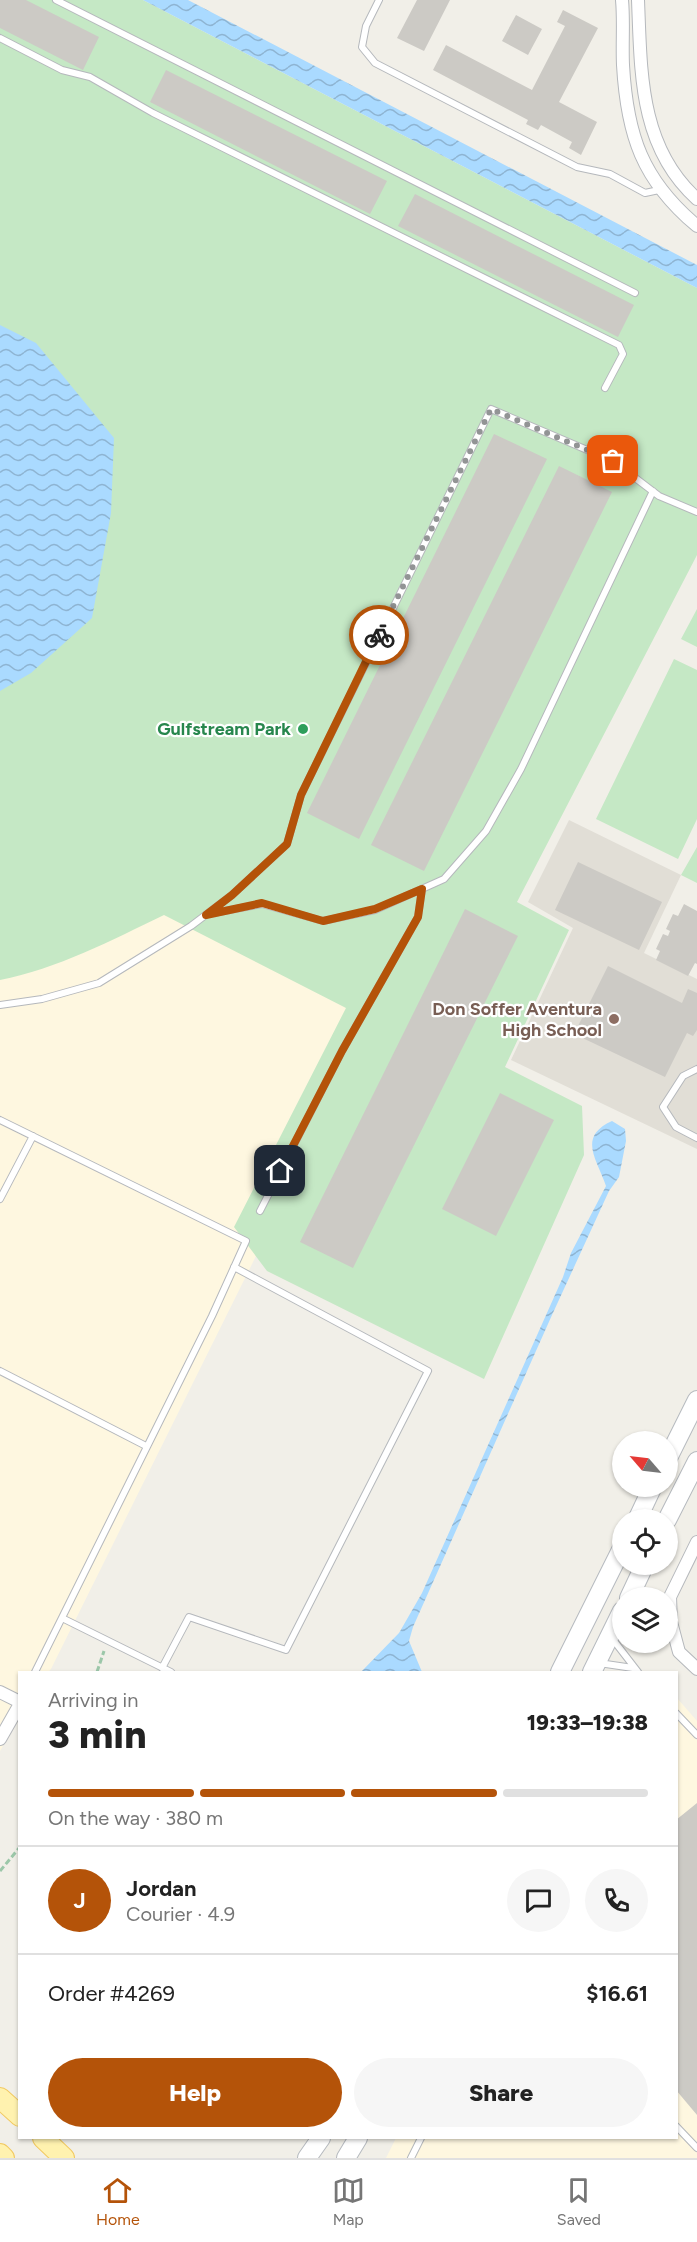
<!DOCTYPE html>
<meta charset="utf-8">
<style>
:root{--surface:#fff;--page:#f6f6f6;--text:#222;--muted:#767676;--line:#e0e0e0;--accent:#b45309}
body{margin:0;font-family:Figtree,sans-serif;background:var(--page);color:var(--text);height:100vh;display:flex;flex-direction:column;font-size:22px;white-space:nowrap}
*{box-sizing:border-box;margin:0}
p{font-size:20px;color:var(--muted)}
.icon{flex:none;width:33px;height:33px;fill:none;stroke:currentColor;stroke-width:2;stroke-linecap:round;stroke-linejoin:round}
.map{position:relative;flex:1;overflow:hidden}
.panel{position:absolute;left:18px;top:1671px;width:660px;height:468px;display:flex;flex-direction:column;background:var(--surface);border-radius:0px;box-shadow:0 2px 4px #0004}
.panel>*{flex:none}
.needle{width:39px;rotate:298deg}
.fabs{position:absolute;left:612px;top:1431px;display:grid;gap:12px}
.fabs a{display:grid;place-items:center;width:66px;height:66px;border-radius:50%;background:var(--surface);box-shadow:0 2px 4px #0004;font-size:30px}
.pin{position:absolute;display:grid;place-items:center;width:51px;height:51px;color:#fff;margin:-26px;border-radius:12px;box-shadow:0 3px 9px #0006}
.courier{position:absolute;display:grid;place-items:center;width:60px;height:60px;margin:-30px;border:4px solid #b45309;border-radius:50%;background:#fff;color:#222;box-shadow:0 2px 8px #0007}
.overview em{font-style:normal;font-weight:800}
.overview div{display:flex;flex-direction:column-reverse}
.overview{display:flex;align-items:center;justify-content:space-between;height:102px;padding:0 30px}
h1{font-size:39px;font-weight:800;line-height:45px}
.bar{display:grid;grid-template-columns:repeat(4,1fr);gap:9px 6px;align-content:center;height:72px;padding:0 30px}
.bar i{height:8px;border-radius:4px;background:var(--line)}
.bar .active{background:var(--accent)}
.bar p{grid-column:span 4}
.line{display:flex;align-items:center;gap:15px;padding:0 30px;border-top:2px solid var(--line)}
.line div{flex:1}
.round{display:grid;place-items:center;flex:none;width:63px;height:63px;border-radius:32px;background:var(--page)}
.action{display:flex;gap:12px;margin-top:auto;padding:12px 30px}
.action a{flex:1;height:69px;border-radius:36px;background:var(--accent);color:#fff;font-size:24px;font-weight:800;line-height:69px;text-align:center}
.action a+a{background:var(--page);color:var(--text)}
.menu{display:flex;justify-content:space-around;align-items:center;height:84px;border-top:2px solid var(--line);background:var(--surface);font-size:16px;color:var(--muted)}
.menu a{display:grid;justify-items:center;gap:3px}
.menu .active{color:var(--accent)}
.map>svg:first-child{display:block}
.commercial{fill:#fef7e0}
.education{fill:#e1ded6}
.green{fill:#c5e8c5}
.water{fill:url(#water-waves)}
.building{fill:#cccac5}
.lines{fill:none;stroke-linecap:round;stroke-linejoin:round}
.lane-casing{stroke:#b5b8bc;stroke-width:8}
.street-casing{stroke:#b5b8bc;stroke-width:14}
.secondary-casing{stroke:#b6babf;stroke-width:20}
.primary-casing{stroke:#f2c960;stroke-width:22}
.path{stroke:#9cc7a9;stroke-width:3;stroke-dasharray:6 3;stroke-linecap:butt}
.lane{stroke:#fff;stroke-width:6}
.street{stroke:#fff;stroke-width:12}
.secondary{stroke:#fff;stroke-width:18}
.primary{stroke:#fff2af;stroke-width:20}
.done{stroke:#929495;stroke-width:6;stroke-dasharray:0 10.8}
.route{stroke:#b45309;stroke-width:8}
.leisure-dot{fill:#2e9e5b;stroke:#fff;stroke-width:2}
.education-dot{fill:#8d6e63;stroke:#fff;stroke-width:2}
.labels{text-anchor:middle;stroke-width:4.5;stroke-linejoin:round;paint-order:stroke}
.leisure-label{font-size:18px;font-weight:bold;fill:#27864d;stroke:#fff;text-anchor:end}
.education-label{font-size:18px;font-weight:bold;fill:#785e54;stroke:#fff;text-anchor:end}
</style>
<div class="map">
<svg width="697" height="2158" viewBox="0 0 697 2158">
<defs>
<pattern id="water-waves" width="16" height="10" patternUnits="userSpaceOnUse" patternTransform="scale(1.5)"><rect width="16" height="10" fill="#aadaff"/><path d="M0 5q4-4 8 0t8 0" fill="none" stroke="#8eb4d2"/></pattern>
</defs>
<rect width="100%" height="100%" fill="#f1efe8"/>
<path class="commercial" d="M0,0H143L697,288L324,1119L51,1669L48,1672H20L19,1719L0,1751Z
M677,1698L697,1721V2158H386L396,2138H676Z"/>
<path class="education" d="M569,820L681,875L644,953L697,979V1149L511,1060L573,928L528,902Z"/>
<path class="green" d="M0,0H143L697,288V555L517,902L569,930L505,1067L582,1106L584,1155L484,1379L267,1271L234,1227L346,1008L164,915C112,940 57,969 0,980Z
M697,609V647L681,639Z
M674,659L697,670V819L678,859L596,819Z
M697,847V883L681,875Z"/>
<path class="water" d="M143,0H188L697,265V288Z
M0,325L36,343L114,438L111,513L92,618L31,673L0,691Z
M612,1121L625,1129L626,1141L619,1177L609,1191L552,1315L413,1627L409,1641L422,1672H361L399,1633L422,1593L563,1277L571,1253L606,1186C597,1159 577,1137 612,1121Z"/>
<path class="building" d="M0,0H26L99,37L83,70L0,28Z
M417,0H450L424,51L397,38Z
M563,10L598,28L559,102L597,122L581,155L569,148L572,142L541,125L538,130L526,124L528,120L433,70L446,45L532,90L565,26L557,22Z
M516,15L542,29L528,55L502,41Z
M166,70L387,181L370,214L150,102Z
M415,194L634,305L618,337L398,226Z
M494,434L547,459L359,839L307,813Z
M559,466L612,492L424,871L371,845Z
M578,862L662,902L639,950L555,910Z
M684,904L697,911V964L695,963L688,976L656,960L660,951L656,949L663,934L668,936L670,931L666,929L673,914L678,916Z
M465,909L518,936L353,1268L300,1242Z
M608,966L682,1003L688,989L697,993V1030L693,1036L687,1033L665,1077L574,1034Z
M500,1093L554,1120L496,1236L442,1209Z
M697,1803V2115L676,2090V1820Z"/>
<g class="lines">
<defs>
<path id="lane" d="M56,0L635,293
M379,0L366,26L362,47L375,63L577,167L610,174L645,193L659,190
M0,38L62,70L90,77L153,113L619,345L623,354L605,388
M208,914L262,904L323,921L375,910L444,879L486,831L521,769L653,491
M0,1005L42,999L99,983L191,926L232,895L287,844L301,795L491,409L613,461L659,496L697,512
M697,1069L683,1076L663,1107L676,1127L697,1138
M0,1120L246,1241L212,1316L35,1672
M0,1199L33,1136
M260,1211L342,1051L418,917L422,889
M0,1371L146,1446
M62,1618L171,1672
M611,1637L638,1672
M599,1663L633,1668
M162,1668L189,1617L286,1650L428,1371L234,1267
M676,1713L697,1735
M676,2126L697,2148
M411,2158L421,2138"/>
<path id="street" d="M622,0C624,21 622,43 623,65C627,135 642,180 697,226
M638,0C641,72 639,147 697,199
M697,1542L670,1597L671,1622L679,1652L697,1669
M0,1692L20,1702
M0,1739L20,1704"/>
<path id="secondary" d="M668,1458L697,1400
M637,1520L653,1486
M667,1520L697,1461
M629,1598L645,1564
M560,1672L622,1548
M592,1672L622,1611
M307,2158L321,2138
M346,2158L358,2138"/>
<path id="primary" d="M0,2098L20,2116
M43,2138L64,2158
M0,2154L4,2158"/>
</defs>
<use href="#lane" class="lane-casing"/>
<use href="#street" class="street-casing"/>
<use href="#secondary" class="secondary-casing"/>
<use href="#primary" class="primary-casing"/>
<path class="path" d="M97,1672L104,1651
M0,1871L20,1847"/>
<use href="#lane" class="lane"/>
<use href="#street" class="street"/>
<use href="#secondary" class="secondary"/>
<use href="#primary" class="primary"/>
</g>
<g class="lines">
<path class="done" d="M379,635L491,409L613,461"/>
<path class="route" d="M280,1171L342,1051L418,917L422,889L375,909L323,921L262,903L206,915L232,895L287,844L301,795L379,635"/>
</g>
<circle class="leisure-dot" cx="303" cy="729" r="6"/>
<circle class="education-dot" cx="614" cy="1019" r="6"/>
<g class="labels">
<g class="leisure-label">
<text x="291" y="735">Gulfstream Park</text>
</g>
<g class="education-label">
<text x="602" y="1015">Don Soffer Aventura<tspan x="602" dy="21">High School</tspan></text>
</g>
</g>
</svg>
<div class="fabs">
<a><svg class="needle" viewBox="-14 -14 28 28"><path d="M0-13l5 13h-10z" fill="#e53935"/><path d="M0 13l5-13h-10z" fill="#767676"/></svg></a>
<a><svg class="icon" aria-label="locate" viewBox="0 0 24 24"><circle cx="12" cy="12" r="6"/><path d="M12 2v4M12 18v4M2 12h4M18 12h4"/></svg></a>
<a><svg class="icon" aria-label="layers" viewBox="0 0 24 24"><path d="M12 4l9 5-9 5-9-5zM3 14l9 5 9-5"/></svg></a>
</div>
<div class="pin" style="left:613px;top:461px;background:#ea580c"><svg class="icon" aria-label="bag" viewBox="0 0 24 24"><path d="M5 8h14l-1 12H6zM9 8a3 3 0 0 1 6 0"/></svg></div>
<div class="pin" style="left:280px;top:1171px;background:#1f2937"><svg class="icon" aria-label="home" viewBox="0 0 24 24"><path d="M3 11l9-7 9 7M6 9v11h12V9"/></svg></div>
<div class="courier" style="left:379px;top:635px"><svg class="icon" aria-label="bike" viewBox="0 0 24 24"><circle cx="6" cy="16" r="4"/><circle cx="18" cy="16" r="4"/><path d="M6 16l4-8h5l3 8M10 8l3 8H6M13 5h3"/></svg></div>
<section class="panel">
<div class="overview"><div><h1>3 min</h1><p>Arriving in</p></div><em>19:33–19:38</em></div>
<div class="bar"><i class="active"></i><i class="active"></i><i class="active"></i><i></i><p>On the way · 380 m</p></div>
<div class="line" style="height:108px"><b class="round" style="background:var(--accent);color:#fff">J</b><div><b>Jordan</b><p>Courier · 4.9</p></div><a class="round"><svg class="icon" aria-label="chat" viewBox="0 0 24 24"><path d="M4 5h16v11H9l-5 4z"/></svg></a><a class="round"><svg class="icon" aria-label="phone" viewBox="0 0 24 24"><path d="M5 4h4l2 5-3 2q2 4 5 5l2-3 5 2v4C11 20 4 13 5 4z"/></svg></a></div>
<div class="line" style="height:78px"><div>Order #4269</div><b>$16.61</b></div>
<div class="action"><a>Help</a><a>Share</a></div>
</section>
</div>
<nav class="menu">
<a class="active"><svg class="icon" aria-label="home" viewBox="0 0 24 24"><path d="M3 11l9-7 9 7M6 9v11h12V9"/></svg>Home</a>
<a><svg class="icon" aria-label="map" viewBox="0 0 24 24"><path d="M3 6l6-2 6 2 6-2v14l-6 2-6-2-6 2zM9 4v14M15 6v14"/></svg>Map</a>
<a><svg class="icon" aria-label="saved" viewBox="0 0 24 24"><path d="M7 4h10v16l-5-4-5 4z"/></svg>Saved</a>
</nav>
